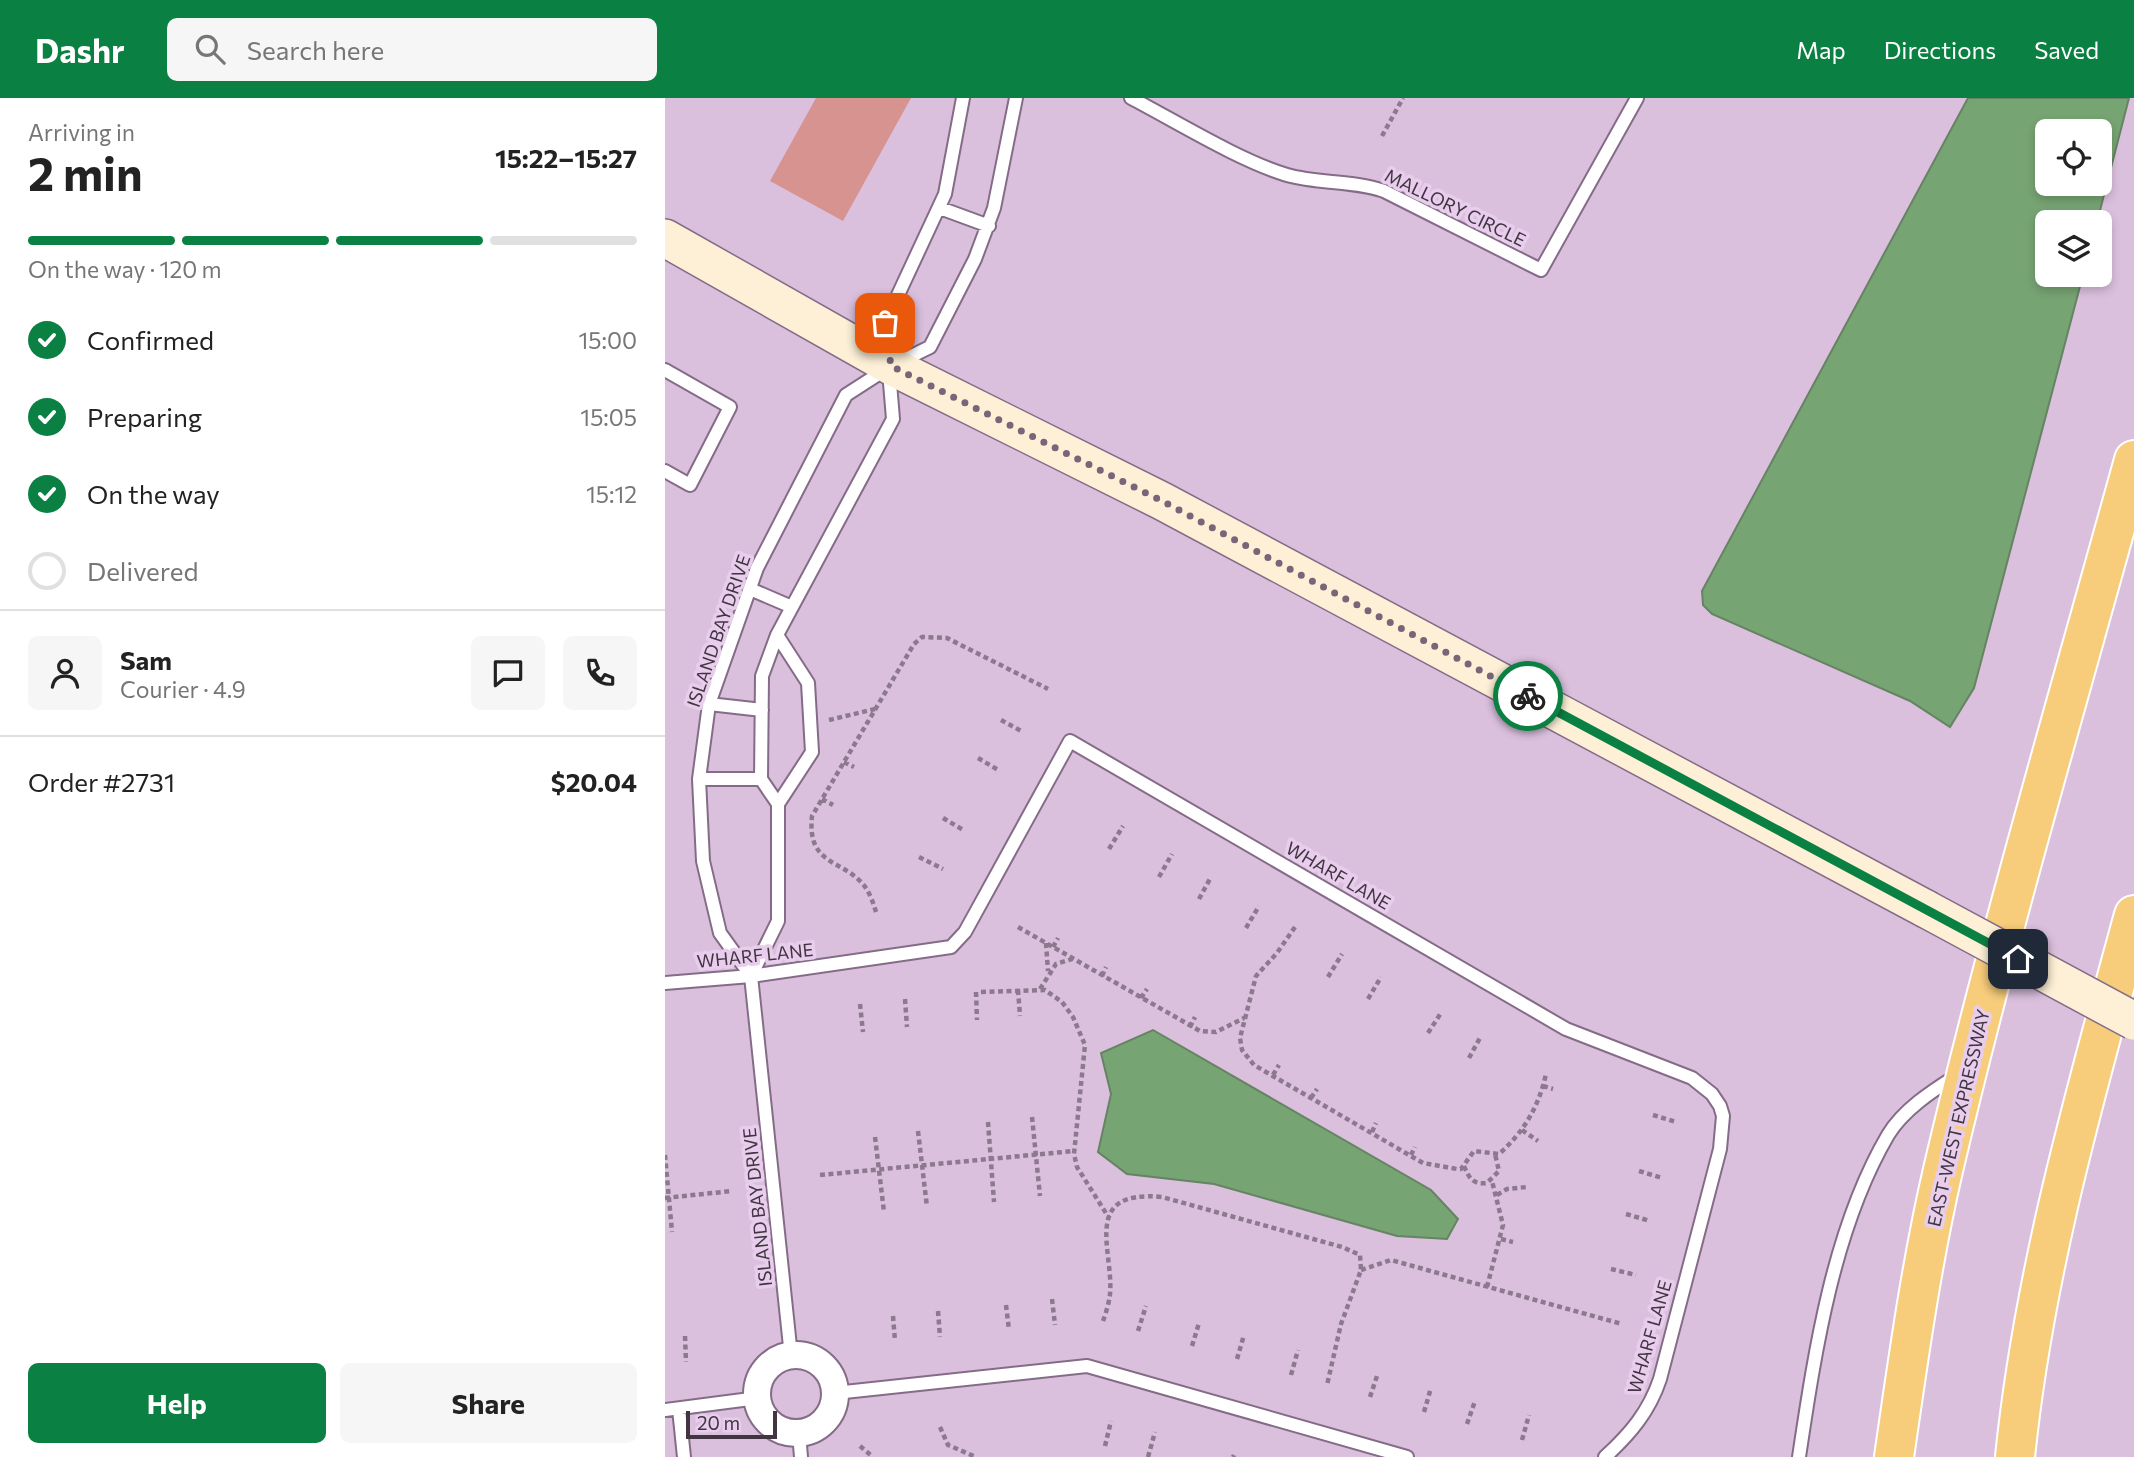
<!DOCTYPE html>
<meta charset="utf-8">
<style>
:root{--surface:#fff;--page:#f6f6f6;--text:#222;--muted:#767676;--line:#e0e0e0;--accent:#0b8043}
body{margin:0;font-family:Commissioner,sans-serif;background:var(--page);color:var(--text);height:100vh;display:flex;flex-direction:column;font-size:26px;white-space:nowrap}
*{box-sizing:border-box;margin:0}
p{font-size:23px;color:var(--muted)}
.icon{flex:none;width:38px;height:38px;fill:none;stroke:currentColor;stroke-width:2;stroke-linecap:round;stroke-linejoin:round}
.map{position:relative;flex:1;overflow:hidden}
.sheet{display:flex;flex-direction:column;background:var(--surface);width:665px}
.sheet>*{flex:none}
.fabs{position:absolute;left:1370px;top:21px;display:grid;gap:14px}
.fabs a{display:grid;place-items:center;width:77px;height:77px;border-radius:10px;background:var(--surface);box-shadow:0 4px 10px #0003;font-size:35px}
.scale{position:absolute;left:21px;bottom:18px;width:91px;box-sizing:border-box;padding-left:7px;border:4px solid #403541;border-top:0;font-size:19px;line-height:24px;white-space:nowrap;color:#403541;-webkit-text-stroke:5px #e8cdec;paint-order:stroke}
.pin{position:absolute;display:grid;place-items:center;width:60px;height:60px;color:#fff;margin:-30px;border-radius:14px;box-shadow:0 4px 10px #0006}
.courier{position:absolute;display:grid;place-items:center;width:70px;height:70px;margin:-35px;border:5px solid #0b8043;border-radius:50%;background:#fff;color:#222;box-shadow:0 2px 9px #0007}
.head em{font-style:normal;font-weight:700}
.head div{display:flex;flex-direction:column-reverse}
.head{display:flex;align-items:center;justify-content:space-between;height:119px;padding:0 28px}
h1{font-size:46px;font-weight:700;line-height:52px}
.bar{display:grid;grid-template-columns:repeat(4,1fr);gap:10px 7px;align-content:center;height:84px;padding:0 28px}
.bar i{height:9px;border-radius:5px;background:var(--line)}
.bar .active{background:var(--accent)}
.bar p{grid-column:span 4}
.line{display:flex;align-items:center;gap:18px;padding:0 28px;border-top:2px solid var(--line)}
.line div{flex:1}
.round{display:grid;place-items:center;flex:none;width:74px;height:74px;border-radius:10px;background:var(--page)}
ol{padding:0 28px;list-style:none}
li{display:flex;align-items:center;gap:21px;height:77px}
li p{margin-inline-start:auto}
li .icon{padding:7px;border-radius:50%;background:var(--accent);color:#fff;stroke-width:4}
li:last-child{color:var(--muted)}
li i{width:38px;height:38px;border:4px solid var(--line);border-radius:50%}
.cta{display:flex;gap:14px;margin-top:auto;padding:14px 28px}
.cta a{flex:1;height:80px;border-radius:10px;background:var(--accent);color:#fff;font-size:28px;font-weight:700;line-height:80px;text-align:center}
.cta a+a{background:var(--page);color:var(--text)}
header{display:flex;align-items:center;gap:42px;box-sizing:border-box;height:98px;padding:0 35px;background:var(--accent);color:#fff}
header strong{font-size:33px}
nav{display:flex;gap:38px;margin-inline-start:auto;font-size:24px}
.search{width:490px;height:63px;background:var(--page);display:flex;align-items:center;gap:18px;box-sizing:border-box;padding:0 24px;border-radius:10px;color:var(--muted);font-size:26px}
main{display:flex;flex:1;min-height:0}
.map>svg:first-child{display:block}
.green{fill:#d69390}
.water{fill:#77a473;stroke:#668364;stroke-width:2;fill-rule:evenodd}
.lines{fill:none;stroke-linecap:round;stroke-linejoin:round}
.lane-casing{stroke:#846c87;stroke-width:16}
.street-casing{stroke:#846c87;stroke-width:30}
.secondary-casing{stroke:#846c87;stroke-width:40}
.highway-casing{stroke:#fff;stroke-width:42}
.path{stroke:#8c798e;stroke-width:4.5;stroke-dasharray:5 3.5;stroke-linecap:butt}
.lane{stroke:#fff;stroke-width:12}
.street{stroke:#fff;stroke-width:26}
.secondary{stroke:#fdf0d7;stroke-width:37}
.highway{stroke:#f7cc7b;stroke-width:38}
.secondary-bridge-casing{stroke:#846c87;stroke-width:40;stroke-linecap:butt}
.secondary-bridge{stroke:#fdf0d7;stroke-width:37}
.done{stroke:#766678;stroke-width:7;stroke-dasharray:0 12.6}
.route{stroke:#0b8043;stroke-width:9}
.labels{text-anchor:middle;stroke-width:7;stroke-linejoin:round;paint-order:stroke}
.street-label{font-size:18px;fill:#403541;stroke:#e8cdec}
</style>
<header>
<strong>Dashr</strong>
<div class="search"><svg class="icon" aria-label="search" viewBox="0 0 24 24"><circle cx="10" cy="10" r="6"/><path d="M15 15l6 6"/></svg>Search here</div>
<nav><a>Map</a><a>Directions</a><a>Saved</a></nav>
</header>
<main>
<section class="sheet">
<div class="head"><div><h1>2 min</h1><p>Arriving in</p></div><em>15:22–15:27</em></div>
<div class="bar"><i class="active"></i><i class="active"></i><i class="active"></i><i></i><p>On the way · 120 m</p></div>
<ol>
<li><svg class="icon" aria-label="check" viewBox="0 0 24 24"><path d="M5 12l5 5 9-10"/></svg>Confirmed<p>15:00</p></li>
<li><svg class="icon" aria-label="check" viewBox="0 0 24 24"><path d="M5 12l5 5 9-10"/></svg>Preparing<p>15:05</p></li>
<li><svg class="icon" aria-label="check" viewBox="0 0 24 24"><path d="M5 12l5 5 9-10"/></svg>On the way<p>15:12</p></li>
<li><i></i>Delivered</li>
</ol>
<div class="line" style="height:126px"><a class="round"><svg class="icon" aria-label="person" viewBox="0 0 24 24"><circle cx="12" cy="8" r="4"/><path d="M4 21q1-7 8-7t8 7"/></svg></a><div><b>Sam</b><p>Courier · 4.9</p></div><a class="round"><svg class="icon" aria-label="chat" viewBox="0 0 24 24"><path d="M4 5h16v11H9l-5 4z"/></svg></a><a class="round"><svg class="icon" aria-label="phone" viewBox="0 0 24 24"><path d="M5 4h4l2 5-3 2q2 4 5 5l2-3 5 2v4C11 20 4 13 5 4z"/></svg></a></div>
<div class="line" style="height:91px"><div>Order #2731</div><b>$20.04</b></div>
<div class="cta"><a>Help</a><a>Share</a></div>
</section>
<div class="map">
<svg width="1469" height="1359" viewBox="0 0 1469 1359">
<rect width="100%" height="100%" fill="#dbc0de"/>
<path class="green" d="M151,0H246L178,123L105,83Z"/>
<path class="water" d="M1303,0H1464L1432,124H1382V177H1418L1309,590L1285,629L1245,603L1047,516L1038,507L1037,493ZM1435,33V86H1382V33Z
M488,932L766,1092L793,1121L782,1141L732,1138L549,1086L462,1076L433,1054L446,996L436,955Z"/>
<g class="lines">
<defs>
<path id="lane" d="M466,0C512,24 575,63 622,77C654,86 687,82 719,93L876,172L972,0
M275,110L324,128
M0,272L65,309L25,387L0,373
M85,491L127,509
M112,537L97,578L96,681L113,706
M44,606L97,612
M34,681H96
M86,878L113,823V706L147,654L143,585L112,537L228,321L220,225L280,96L298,0
M0,885L86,878L286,849L300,834L405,643L901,931L1027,980L1047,996L1055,1008L1058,1018L1055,1051L995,1281C984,1314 965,1336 940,1359
M126,1258L86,878L55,835L38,763L34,681L44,606L92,470L181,297L226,268L265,249L310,161L329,110L351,0
M170,1295L422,1268L742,1359
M14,1311L19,1359
M0,1312L93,1300
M134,1335L136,1359
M1134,1359C1150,1253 1168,1131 1223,1037C1238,1012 1267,993 1291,978"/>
<path id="street" d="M92 1296a39 39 0 1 1 78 0a39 39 0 1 1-78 0Z"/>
<path id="secondary" d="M0,140L226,268L497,403L1261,811"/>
<path id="highway" d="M1229,1359C1243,1263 1256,1167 1278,1072C1334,834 1404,598 1469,362
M1350,1359C1369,1173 1420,997 1469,817"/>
</defs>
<use href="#lane" class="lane-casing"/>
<use href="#street" class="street-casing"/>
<use href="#secondary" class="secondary-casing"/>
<use href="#highway" class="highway-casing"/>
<path class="path" d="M717,38L738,0
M164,622L210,611
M336,622L358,634
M313,660L335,673
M179,664L189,669
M157,701L168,707
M278,720L300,733
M444,751L458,728
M254,759L278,771
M494,779L507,756
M534,801L546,779
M211,814C208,804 204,792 196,784C174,761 142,766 147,718L249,546L257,539L282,540L383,591
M353,829L535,933L551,934L579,920
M630,829L612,855L591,878L575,940L577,952L589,967L758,1065L792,1071H796L809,1053L834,1056C859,1034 874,1008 881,976
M581,830L594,808
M381,845L383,873
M388,849L393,840
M437,878L441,869
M663,879L677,856
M375,891L391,866L407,861
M353,892L355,918
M311,894L312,922
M316,894L380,892L397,904L408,919L420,947L409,1056L412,1069L444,1120
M476,900L482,891
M240,901L242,929
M703,901L716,879
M195,906L198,934
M525,929L530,919
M763,935L776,915
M804,960L816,938
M608,977L614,967
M878,988L888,991
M646,1000L652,991
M988,1017L1011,1024
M367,1019L375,1098
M323,1024L329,1104
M857,1032L873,1043
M253,1033L262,1109
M707,1034L711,1025
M210,1039L219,1114
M0,1057L7,1134
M746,1057L750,1049
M799,1068C804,1080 808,1087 822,1085L834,1073L830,1056
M974,1073L997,1080
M155,1077L409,1053
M832,1097L842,1091L862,1089
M0,1100L67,1093
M961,1116L985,1123
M836,1141L848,1144
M946,1171L971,1177
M696,1172L726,1162L957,1226
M822,1189L838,1127L827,1083
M387,1201L390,1227
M341,1207L344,1232
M273,1213L275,1239
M228,1218L230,1243
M438,1223C441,1215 444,1205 445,1196C449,1153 415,1091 497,1099L677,1149L695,1157L696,1172L676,1226L662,1287
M473,1233L481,1208
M20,1238L21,1264
M527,1248L534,1225
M572,1261L579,1237
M626,1277L633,1252
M705,1299L713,1275
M759,1314L766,1290
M802,1326L810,1303
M275,1329L283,1347L311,1359
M857,1342L864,1317
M195,1348L208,1359
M440,1348L446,1323
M483,1359L490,1334
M568,1359L569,1357"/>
<use href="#lane" class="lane"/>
<use href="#street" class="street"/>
<use href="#secondary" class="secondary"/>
<use href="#highway" class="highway"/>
<defs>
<path id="secondary-bridge" d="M1261,811L1469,923"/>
</defs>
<use href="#secondary-bridge" class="secondary-bridge-casing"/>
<use href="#secondary-bridge" class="secondary-bridge"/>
</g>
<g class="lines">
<path class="done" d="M220,225L226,268L497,403L863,598"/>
<path class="route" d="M863,598L1353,861"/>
</g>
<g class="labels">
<g class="street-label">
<text transform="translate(790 110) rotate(26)" y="6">MALLORY CIRCLE</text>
<text transform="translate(54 533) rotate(-71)" y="6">ISLAND BAY DRIVE</text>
<text transform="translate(673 778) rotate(30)" y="6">WHARF LANE</text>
<text transform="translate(90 858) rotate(-6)" y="6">WHARF LANE</text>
<text transform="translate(1294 1020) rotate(-77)" y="6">EAST-WEST EXPRESSWAY</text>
<text transform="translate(93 1109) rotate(-96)" y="6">ISLAND BAY DRIVE</text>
<text transform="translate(985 1239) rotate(-74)" y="6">WHARF LANE</text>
</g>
</g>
</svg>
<div class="fabs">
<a><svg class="icon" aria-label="locate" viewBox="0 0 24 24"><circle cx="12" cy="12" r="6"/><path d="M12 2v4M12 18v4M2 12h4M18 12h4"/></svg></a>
<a><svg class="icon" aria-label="layers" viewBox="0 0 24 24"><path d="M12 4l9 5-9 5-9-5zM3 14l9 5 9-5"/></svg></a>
</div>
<div class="scale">20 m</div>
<div class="pin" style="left:220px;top:225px;background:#ea580c"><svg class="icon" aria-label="bag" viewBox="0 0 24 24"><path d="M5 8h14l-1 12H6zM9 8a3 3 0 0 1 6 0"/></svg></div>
<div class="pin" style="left:1353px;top:861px;background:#1f2937"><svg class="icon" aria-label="home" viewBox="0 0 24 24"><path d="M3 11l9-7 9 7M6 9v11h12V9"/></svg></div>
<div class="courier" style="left:863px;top:598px"><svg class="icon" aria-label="bike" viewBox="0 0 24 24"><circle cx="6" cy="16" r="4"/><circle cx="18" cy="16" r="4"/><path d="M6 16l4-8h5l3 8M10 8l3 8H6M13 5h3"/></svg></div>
</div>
</main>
